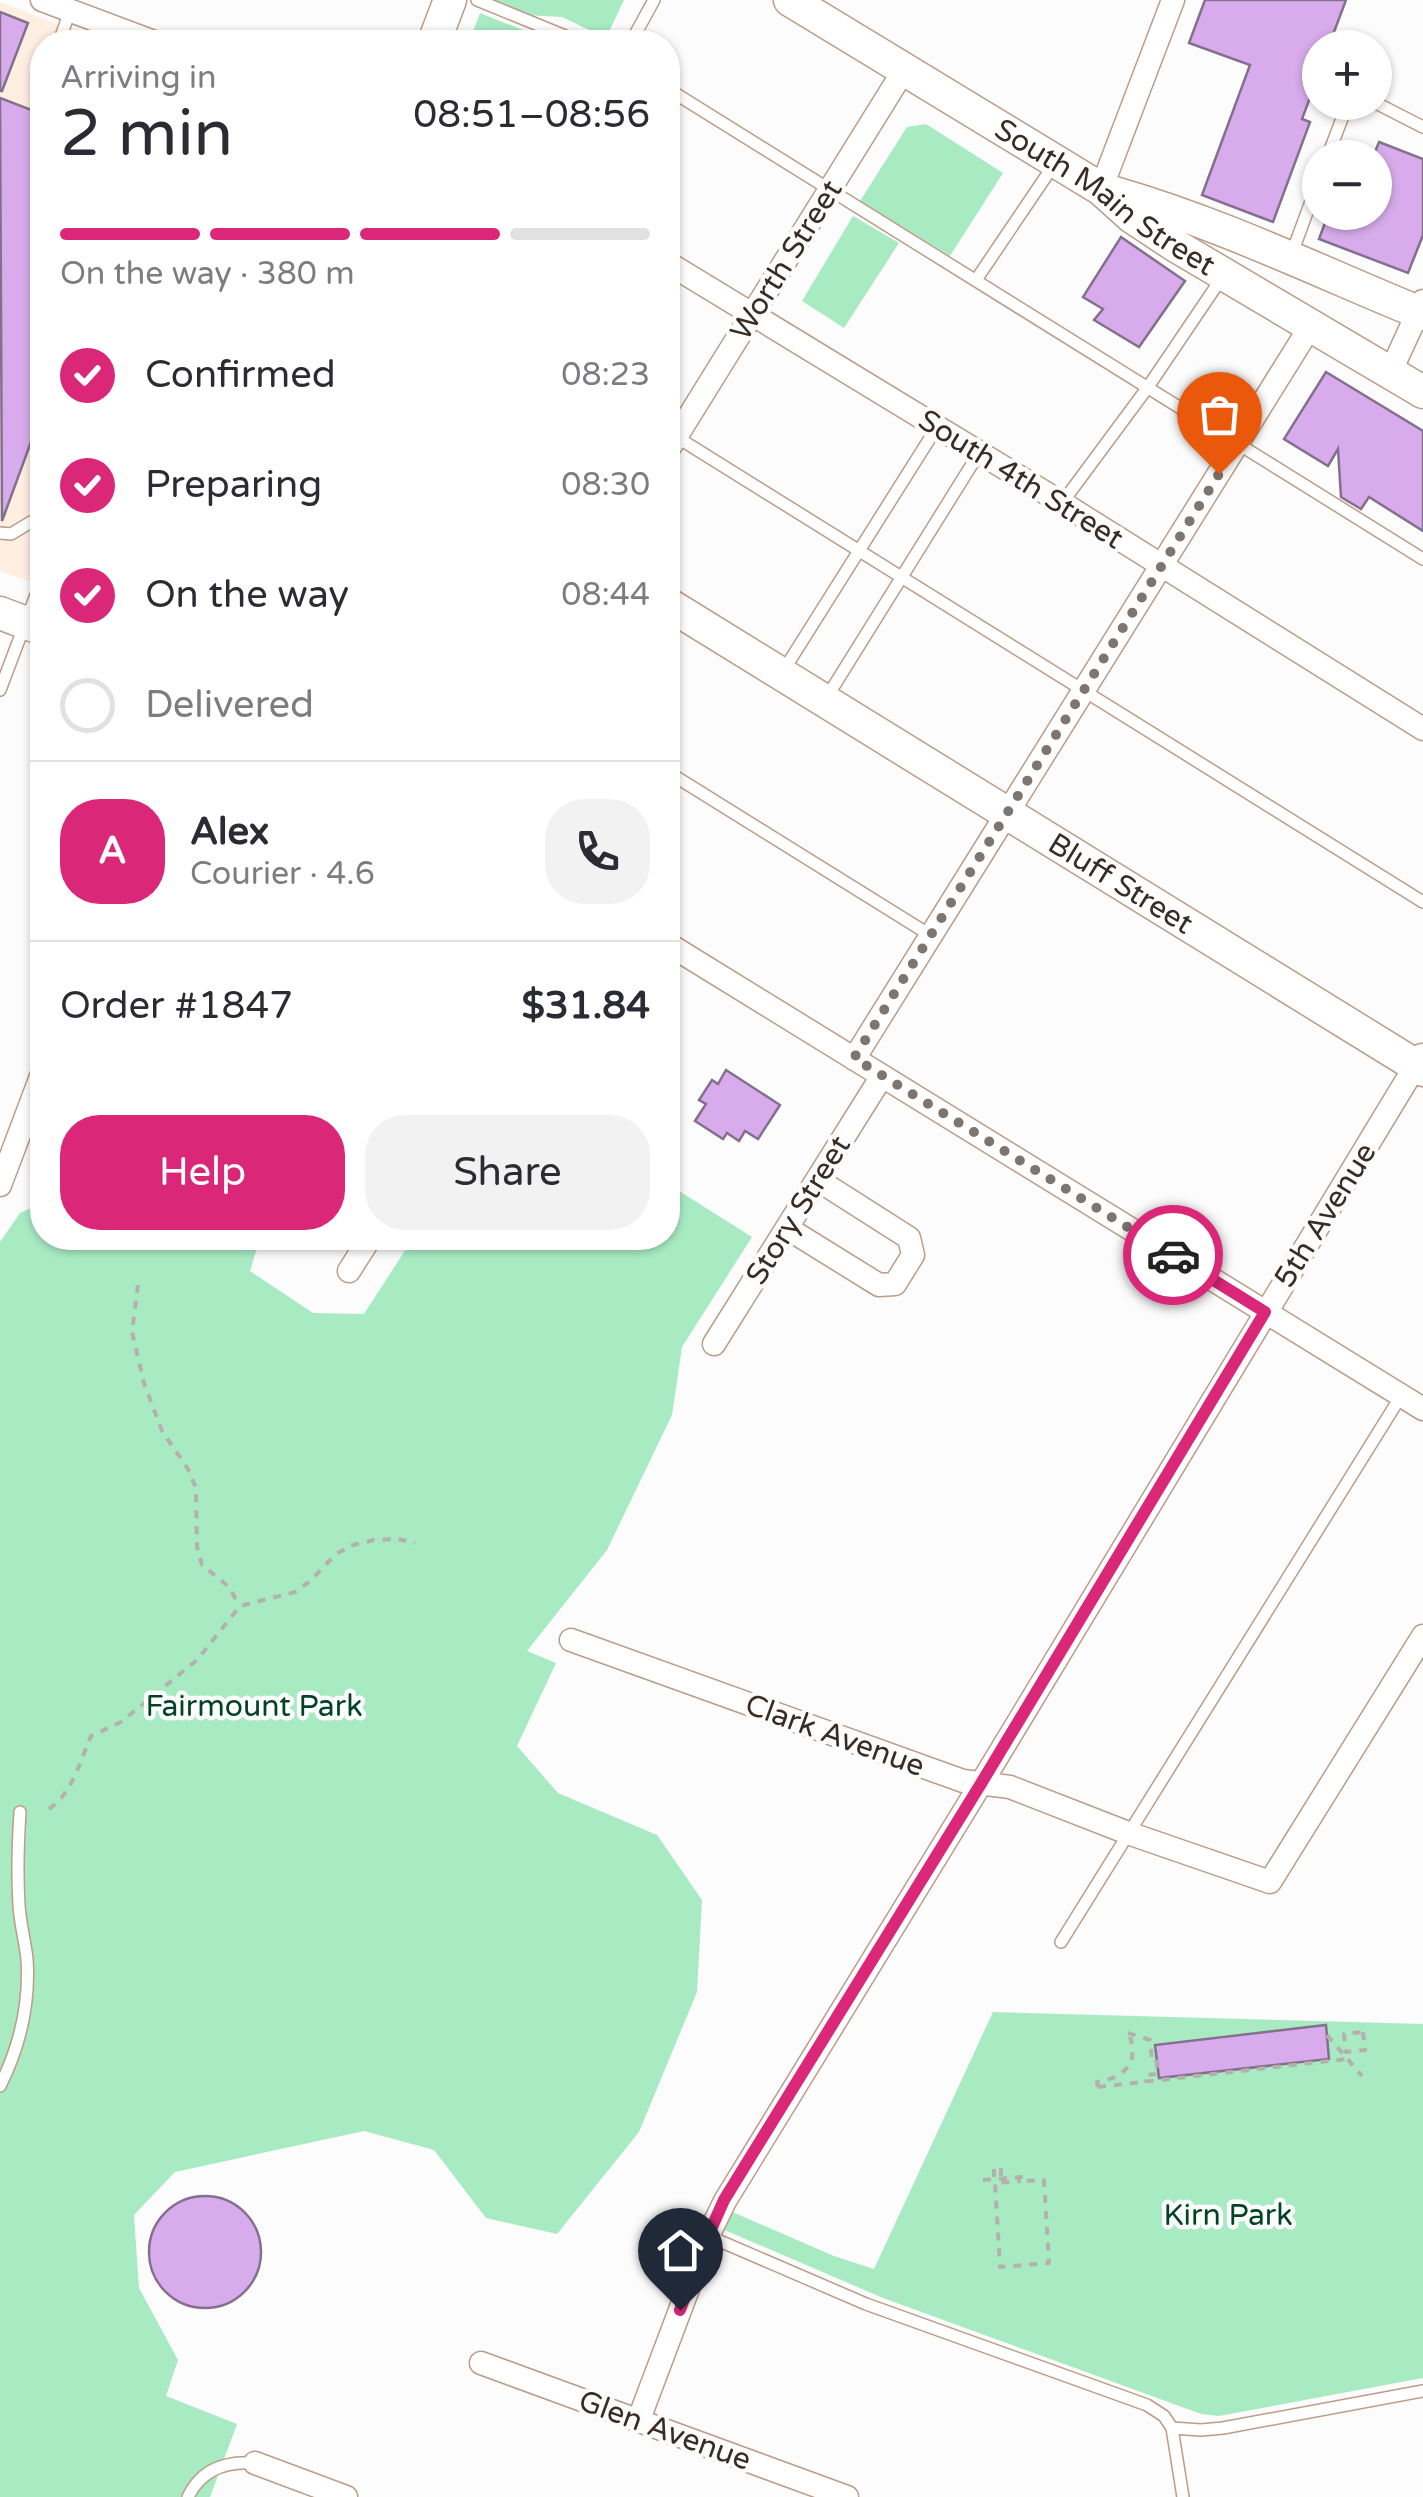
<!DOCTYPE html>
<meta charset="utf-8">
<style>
:root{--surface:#fff;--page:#f2f2f3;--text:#2b2b33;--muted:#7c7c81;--line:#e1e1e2;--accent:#db2777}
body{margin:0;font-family:"Varela Round",sans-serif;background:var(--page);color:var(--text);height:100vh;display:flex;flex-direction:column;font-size:38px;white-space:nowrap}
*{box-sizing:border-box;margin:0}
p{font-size:32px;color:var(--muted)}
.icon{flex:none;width:55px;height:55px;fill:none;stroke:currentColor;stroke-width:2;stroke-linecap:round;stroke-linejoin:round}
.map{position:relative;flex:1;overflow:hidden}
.details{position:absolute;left:30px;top:30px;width:650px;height:1220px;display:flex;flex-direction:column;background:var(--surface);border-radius:40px;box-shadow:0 2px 8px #0004}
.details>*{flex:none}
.fabs{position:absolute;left:1302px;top:30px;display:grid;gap:20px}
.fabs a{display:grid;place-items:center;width:90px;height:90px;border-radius:50%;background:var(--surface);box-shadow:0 2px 8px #0004;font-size:50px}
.pin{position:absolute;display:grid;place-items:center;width:85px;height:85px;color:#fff;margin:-102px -42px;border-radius:50% 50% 50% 0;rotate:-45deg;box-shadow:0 0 10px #0007}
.pin .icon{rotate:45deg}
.courier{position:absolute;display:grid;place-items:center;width:100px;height:100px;margin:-50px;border:8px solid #db2777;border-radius:50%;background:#fff;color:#222;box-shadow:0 2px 12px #0007}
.summary em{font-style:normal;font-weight:600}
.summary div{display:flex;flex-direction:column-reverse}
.summary{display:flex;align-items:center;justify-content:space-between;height:170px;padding:0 30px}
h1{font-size:65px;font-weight:600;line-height:75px}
.bar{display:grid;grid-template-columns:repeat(4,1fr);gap:15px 10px;align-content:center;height:120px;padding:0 30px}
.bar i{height:12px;border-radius:8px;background:var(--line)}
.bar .selected{background:var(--accent)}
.bar p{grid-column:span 4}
.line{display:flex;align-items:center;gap:25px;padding:0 30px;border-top:2px solid var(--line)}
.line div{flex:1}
.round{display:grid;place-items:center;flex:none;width:105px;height:105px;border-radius:40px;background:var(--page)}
ol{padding:0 30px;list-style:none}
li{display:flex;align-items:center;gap:30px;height:110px}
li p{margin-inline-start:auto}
li .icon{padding:10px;border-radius:50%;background:var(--accent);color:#fff;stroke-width:4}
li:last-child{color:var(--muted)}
li i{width:55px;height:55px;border:5px solid var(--line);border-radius:50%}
.action{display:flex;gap:20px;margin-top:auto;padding:20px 30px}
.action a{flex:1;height:115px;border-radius:40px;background:var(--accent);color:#fff;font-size:40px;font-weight:600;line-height:115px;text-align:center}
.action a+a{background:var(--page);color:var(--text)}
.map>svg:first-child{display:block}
.built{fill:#ffefe3}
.green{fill:#a8ebc3}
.building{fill:#d8acec;stroke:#83708c;stroke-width:2.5}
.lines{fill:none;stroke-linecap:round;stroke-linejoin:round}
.service-casing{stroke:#bc9d87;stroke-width:14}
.minor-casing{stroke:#bc9d87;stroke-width:25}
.secondary-casing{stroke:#bc9d87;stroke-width:35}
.path{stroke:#b5b0ad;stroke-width:4;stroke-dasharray:8 8;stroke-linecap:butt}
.service{stroke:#fff;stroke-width:11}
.minor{stroke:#fff;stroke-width:22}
.secondary{stroke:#fff;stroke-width:32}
.done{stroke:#7d756f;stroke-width:10;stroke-dasharray:0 18}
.route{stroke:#db2777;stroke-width:12}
.labels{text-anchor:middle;stroke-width:9;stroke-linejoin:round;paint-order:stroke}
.street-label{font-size:30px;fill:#382c23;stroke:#fcfcfc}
.park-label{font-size:30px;fill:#024328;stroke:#fcfcfc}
</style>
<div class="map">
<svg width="1423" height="2497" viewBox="0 0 1423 2497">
<rect width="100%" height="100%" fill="#fcfcfc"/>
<path class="built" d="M0,2L104,42H42V559L33,583L0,571Z"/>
<path class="green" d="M488,0H624L606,38L562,17L525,15Z
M480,13L528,32L523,42H469Z
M926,124L1003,173L950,256L860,201L907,127Z
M853,216L899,243L844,328L802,301Z
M668,1184L752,1237L682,1347L672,1415L607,1550L527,1651L556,1663L517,1746L558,1793L657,1835L702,1900L697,1992L639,2132L557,2234L486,2218L434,2150L364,2131L175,2172L134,2215L139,2288L178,2360L166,2396L237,2424L210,2497H0V1242L20,1213L42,1203V1238H260L250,1271L313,1313L364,1314L413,1238H483L501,1250L519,1238H668Z
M993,2012L1423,2024V2378L1219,2416L1201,2414L883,2298L713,2225L721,2207L834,2256L874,2269Z"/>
<path class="building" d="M1205,0H1346L1328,48H1320V71L1302,119L1310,122L1273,222L1202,195L1250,65L1189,43Z
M0,12L28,23L2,91H0Z
M0,98L42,114V412L2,521Z
M1379,142L1423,159V235L1408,273L1319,239L1329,212H1375V152Z
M1121,237L1185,281L1139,347L1094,320L1103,309L1083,297Z
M1326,372L1423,431V531L1369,497L1361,509L1341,497L1338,449L1328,466L1284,439Z
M726,1070L780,1105L758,1139L745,1131L739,1141L727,1133L723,1139L695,1121L706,1104L699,1100L712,1080L718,1084Z
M1326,2025L1329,2059L1159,2078L1155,2045Z
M149 2252a56 56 0 1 1 112 0a56 56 0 1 1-112 0Z"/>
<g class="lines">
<defs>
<path id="service" d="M477,0L580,42
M59,42L70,11
M631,42L654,0
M668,89L1423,559
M1374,102L1423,127
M1327,158L1346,108L1351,103L1359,102
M1292,253L1320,177
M976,280L1053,166
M675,436L1423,902
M1062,503L1148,387L1221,279
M0,533L11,534L36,519L42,503
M782,673L937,427
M0,690L42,579
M827,697L979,453
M668,772L930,935
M1061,1942L1401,1396
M0,2086C20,2046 30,2004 27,1959C25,1941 20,1923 19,1905C17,1874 18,1843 20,1812
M708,2236L866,2304L1147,2405L1164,2416L1172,2428L1183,2497
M1172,2428L1201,2430L1223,2428L1423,2391
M188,2497C201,2469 226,2461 255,2463"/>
<path id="minor" d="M42,0L154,42
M1101,189L1173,0
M668,263L1062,503L1423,729
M1390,373L1423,301
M668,450L904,70
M668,944L1423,1409
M854,1059L1310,327
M0,1185L42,1074
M787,1228L879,1285L895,1284L913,1255L909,1238L818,1180
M349,1271L370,1238
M714,1344L882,1076
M571,1640L963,1781L1010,1787L1128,1833L1270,1882L1423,1636
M481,2363L847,2497
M639,2419L708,2236L725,2201L982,1782L1422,1055
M255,2463L346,2497"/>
<g id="secondary">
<path id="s1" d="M790,0L1101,189L1132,217L1176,246L1423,392"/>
<path d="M434,42L450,0"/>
<path d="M1115,193C1222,224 1320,272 1423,314"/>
<path id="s2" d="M668,604L1423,1070"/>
<path d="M0,613L42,629"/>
</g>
</defs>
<use href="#service" class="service-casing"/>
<use href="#minor" class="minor-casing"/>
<use href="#secondary" class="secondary-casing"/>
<path class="path" d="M138,1285L132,1332L144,1383L162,1431L188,1469L196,1488L197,1547L202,1565L228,1586L240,1606
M49,1809C72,1794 80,1761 91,1736L121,1722L197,1660L240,1606L295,1592L309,1582L336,1554L353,1545L374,1540L398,1539L415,1543
M1363,2032L1365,2050L1346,2052L1344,2034Z
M1128,2033L1150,2040L1152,2060L1156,2059L1158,2074L1145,2075L1146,2082
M1327,2035L1362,2076
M1098,2087L1347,2059L1346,2052
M1098,2087L1097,2082C1125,2078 1140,2062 1129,2034
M994,2177V2168H1001V2178
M983,2180L1021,2177V2181L1044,2180L1049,2263L1000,2267L995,2183L1021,2181"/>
<use href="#service" class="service"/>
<use href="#minor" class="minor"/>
<use href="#secondary" class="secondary"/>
</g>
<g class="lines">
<path class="done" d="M1173,1255L854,1058L1219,474"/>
<path class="route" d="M680,2310L708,2236L724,2200L982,1782L1265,1312L1173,1255"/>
</g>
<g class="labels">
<g class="street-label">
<text dy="10" stroke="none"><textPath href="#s1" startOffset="372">South Main Street</textPath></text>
<text transform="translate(786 260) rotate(-58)" y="10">Worth Street</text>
<text transform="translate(1021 479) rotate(32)" y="10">South 4th Street</text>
<text dy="10" stroke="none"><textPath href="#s2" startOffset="532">Bluff Street</textPath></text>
<text transform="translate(798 1210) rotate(-58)" y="10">Story Street</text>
<text transform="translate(1325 1215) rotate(-58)" y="10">5th Avenue</text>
<text transform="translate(835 1735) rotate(20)" y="10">Clark Avenue</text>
<text transform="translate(665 2430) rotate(20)" y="10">Glen Avenue</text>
</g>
<g class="park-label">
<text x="254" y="1716">Fairmount Park</text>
<text x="1228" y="2225">Kirn Park</text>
</g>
</g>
</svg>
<div class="fabs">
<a>+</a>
<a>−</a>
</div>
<div class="pin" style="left:1219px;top:474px;background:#ea580c"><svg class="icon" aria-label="bag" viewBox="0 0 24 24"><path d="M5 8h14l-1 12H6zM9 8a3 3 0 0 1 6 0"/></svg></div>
<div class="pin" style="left:680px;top:2310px;background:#1f2937"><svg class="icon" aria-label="home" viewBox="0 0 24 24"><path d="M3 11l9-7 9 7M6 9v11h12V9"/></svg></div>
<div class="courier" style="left:1173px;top:1255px"><svg class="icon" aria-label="car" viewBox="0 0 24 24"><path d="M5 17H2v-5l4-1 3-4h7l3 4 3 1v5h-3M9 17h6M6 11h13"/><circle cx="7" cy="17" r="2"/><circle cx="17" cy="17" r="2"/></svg></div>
<section class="details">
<div class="summary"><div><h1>2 min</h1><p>Arriving in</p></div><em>08:51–08:56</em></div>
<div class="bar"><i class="selected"></i><i class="selected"></i><i class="selected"></i><i></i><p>On the way · 380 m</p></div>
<ol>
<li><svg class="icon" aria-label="check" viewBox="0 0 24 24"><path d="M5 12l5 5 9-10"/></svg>Confirmed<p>08:23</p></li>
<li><svg class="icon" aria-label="check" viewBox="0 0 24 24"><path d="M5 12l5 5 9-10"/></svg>Preparing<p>08:30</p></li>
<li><svg class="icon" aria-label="check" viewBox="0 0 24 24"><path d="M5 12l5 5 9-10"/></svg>On the way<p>08:44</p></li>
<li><i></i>Delivered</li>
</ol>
<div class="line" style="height:180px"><b class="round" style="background:var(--accent);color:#fff">A</b><div><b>Alex</b><p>Courier · 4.6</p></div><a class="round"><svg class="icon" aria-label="phone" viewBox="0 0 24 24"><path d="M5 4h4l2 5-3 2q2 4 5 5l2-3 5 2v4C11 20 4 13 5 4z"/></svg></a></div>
<div class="line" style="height:130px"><div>Order #1847</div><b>$31.84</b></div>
<div class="action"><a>Help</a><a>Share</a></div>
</section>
</div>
